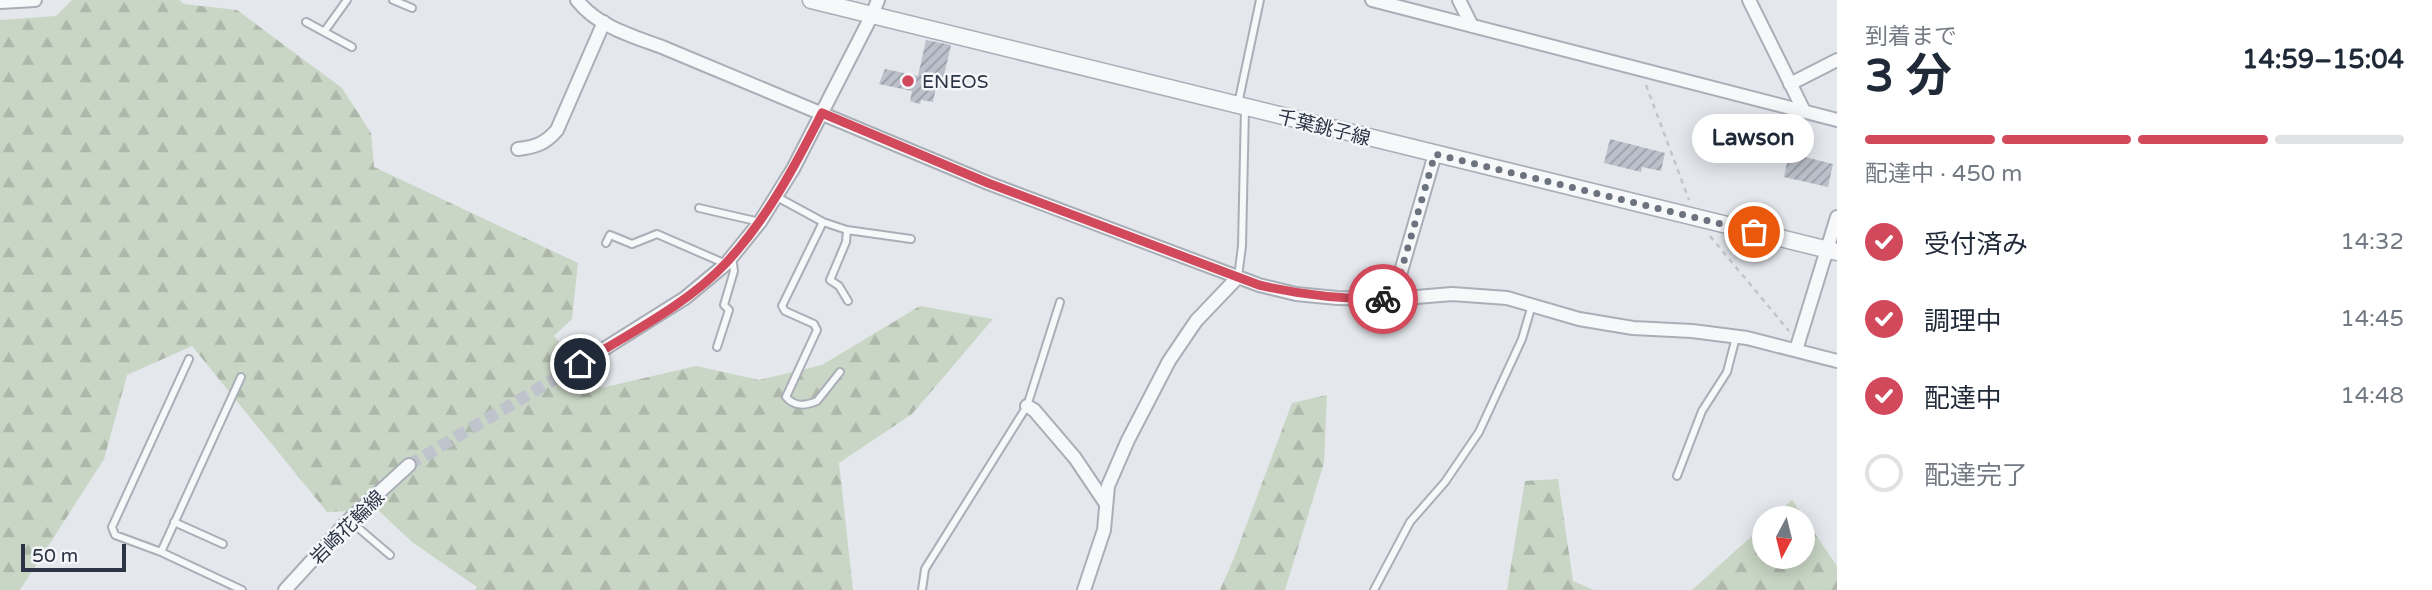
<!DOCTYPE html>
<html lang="ja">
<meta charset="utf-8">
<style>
:root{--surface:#fff;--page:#f6f6f7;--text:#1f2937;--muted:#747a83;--line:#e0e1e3;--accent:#d1495b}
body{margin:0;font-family:"Varela Round","Noto Sans JP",sans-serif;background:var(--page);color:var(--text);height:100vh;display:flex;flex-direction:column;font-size:26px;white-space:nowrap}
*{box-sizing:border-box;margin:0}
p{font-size:23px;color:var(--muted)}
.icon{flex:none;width:38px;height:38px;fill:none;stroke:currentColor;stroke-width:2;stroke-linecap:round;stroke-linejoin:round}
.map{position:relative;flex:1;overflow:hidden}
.panel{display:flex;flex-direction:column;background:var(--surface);width:595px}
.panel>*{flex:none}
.needle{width:46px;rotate:187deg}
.controls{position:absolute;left:1752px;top:506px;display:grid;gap:14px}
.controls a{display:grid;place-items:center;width:63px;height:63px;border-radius:50%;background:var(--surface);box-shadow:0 4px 18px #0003;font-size:35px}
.scale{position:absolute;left:21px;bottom:18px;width:105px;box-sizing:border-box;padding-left:7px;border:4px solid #2b3445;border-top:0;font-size:19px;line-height:24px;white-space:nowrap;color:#2b3445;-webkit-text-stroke:5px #f4f6f9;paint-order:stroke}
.pin{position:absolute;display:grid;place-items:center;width:60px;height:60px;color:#fff;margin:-30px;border:4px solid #fff;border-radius:50%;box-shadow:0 2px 7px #0007}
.courier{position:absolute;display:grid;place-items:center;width:70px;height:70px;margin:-35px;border:5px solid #d1495b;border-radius:50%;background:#fff;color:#222;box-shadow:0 2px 9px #0007}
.bubble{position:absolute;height:49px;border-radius:24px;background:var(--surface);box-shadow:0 4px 18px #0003;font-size:23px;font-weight:700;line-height:49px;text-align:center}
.headline em{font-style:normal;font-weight:700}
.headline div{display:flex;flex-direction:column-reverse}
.headline{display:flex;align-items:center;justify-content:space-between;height:119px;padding:0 28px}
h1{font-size:46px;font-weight:700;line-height:52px}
.bar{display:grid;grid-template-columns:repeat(4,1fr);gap:10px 7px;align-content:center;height:84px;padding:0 28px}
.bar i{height:9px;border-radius:5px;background:var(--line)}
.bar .active{background:var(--accent)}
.bar p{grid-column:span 4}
ol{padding:0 28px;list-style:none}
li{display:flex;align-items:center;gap:21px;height:77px}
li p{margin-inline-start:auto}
li .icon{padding:7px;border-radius:50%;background:var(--accent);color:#fff;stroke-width:4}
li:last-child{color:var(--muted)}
li i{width:38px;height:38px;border:4px solid var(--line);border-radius:50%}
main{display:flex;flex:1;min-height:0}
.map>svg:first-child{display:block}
.forest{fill:url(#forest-firs)}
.building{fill:url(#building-hatch)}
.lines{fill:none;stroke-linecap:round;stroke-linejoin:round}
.minor-tunnel{stroke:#bfc3cb;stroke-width:12;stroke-dasharray:12 6;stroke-linecap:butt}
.service-casing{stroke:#a9aeb7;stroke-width:10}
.minor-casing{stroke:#a9aeb7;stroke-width:16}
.tertiary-casing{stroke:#a9aeb7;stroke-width:19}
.path{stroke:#c2c5cb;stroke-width:2.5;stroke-dasharray:5 5;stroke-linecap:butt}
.service{stroke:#f7f8fa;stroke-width:6}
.minor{stroke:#f7f8fa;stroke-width:12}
.tertiary{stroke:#f7f8fa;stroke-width:16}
.done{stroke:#6c737f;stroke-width:7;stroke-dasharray:0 12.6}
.route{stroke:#d1495b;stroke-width:9}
.poi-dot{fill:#d1495b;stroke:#f4f6f9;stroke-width:2.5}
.labels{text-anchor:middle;stroke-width:5;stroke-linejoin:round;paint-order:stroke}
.poi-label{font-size:19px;fill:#2b3445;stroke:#f4f6f9;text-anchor:start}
.street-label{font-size:19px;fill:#2b3445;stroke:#f4f6f9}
</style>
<main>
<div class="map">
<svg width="1837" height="590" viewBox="0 0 1837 590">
<defs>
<pattern id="forest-firs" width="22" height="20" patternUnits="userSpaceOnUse" patternTransform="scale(1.75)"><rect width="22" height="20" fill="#c9d6c5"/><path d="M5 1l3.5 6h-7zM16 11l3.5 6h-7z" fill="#adb8ab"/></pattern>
<pattern id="building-hatch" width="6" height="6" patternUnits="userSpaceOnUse" patternTransform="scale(1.75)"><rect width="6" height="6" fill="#bbc0ca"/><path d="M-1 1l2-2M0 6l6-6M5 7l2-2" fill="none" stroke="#989da6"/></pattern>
</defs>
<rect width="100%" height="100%" fill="#e4e7ec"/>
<path class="forest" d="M72,0H179L184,4L237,10L342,88L371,133L374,167L578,263L572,319L554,336L601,388L696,366L759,380L822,365L920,306L993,319L912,414L839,463L853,590H475L477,587L412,542L378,510L327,512L192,346L127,375L104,459L20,590H0V20L56,16Z
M1327,395L1324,463L1285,590H1220L1234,558L1292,403Z
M1558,479L1573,581L1594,590H1507L1525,481Z
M1792,500L1837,566V590H1692L1764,525V556H1802V518H1772Z"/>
<path class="building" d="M926,40L951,45L941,88L936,87L933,102L921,100L920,104L910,101L912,91L879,84L885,69L918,76Z
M1610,139L1665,153L1661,171L1642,167L1641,172L1604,163Z
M1789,153L1833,164L1828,187L1784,177Z"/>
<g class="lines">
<path class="minor-tunnel" d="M409,465L580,364"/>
<defs>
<path id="service" d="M393,0L412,8
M306,22L352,47
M324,32L347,0
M1238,104L1260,0
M777,197L823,222L847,230L911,239
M699,208L760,222
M823,222L782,306L785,311L814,324L817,330L786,397C795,407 805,406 817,401L840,372
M847,230L846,242L830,280L839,286L848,301
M606,243L610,235L632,244L657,234L726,264
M1238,277L1242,246L1245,108
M717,347L729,310L724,305L734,271L732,257
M189,359L112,527L115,535L161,552L242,590
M1677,476L1702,411L1727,372L1736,337
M349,520L390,555
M174,522L223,544
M161,552L241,377
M922,590L925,569L1027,406L1060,302
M1374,590L1410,522L1445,482L1479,432L1522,339L1532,305"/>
<path id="minor" d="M577,0C597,26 632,36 662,47L988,183L1259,285L1296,294L1337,298L1393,299L1452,294L1507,298L1579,319L1633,328L1692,331L1747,338L1837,361
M1372,0L1837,120
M1459,0L1472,26
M1749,0L1804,111
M0,2L35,0
M1790,84L1837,60
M518,149C535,147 545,144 557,130L604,22
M1393,299L1435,154
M1796,350L1837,217
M580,364L685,298L726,264L760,222L793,169L872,15L878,0
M1027,406L1034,410L1075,458L1106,504
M285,590L349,520L409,465
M1084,590L1104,530L1108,486L1128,440L1169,361L1196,321L1238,277"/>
<path id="tertiary" d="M811,0L1837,252"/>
</defs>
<use href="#service" class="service-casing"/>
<use href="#minor" class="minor-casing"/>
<use href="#tertiary" class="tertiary-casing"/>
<path class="path" d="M1646,85L1689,200
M1710,236L1789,331"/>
<use href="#service" class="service"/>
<use href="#minor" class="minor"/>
<use href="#tertiary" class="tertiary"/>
</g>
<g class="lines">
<path class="done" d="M1383,299H1393L1435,154L1754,232"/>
<path class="route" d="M580,364C628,334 688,304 726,263C767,219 795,166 822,113L988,183L1259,285C1301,295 1341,299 1383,299"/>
</g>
<circle class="poi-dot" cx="908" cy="81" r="7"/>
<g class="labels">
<g class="poi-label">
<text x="922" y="88">ENEOS</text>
</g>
<g class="street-label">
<text transform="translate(1324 127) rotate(14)" y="7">千葉銚子線</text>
<text transform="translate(347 527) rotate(-45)" y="7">岩崎花輪線</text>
</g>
</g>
</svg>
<div class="controls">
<a><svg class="needle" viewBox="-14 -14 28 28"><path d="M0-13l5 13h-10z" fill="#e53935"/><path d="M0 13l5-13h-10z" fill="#747a83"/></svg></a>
</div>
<div class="scale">50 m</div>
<div class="pin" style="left:1754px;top:232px;background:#ea580c"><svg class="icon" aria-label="bag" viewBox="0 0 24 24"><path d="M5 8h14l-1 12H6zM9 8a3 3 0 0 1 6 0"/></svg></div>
<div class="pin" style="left:580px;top:364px;background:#1f2937"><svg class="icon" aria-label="home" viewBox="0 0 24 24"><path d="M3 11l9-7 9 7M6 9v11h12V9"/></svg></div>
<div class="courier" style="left:1383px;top:299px"><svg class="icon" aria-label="bike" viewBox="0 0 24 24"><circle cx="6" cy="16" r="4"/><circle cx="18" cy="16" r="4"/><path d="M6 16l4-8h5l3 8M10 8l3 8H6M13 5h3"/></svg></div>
<div class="bubble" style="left:1692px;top:114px;width:122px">Lawson</div>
</div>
<section class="panel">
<div class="headline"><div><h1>3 分</h1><p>到着まで</p></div><em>14:59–15:04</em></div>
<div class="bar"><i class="active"></i><i class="active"></i><i class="active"></i><i></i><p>配達中 · 450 m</p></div>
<ol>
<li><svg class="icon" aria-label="check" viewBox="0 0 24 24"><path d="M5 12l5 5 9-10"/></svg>受付済み<p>14:32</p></li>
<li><svg class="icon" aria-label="check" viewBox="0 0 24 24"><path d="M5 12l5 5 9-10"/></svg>調理中<p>14:45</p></li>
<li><svg class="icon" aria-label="check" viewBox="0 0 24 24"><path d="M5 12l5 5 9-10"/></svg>配達中<p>14:48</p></li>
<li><i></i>配達完了</li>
</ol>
</section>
</main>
